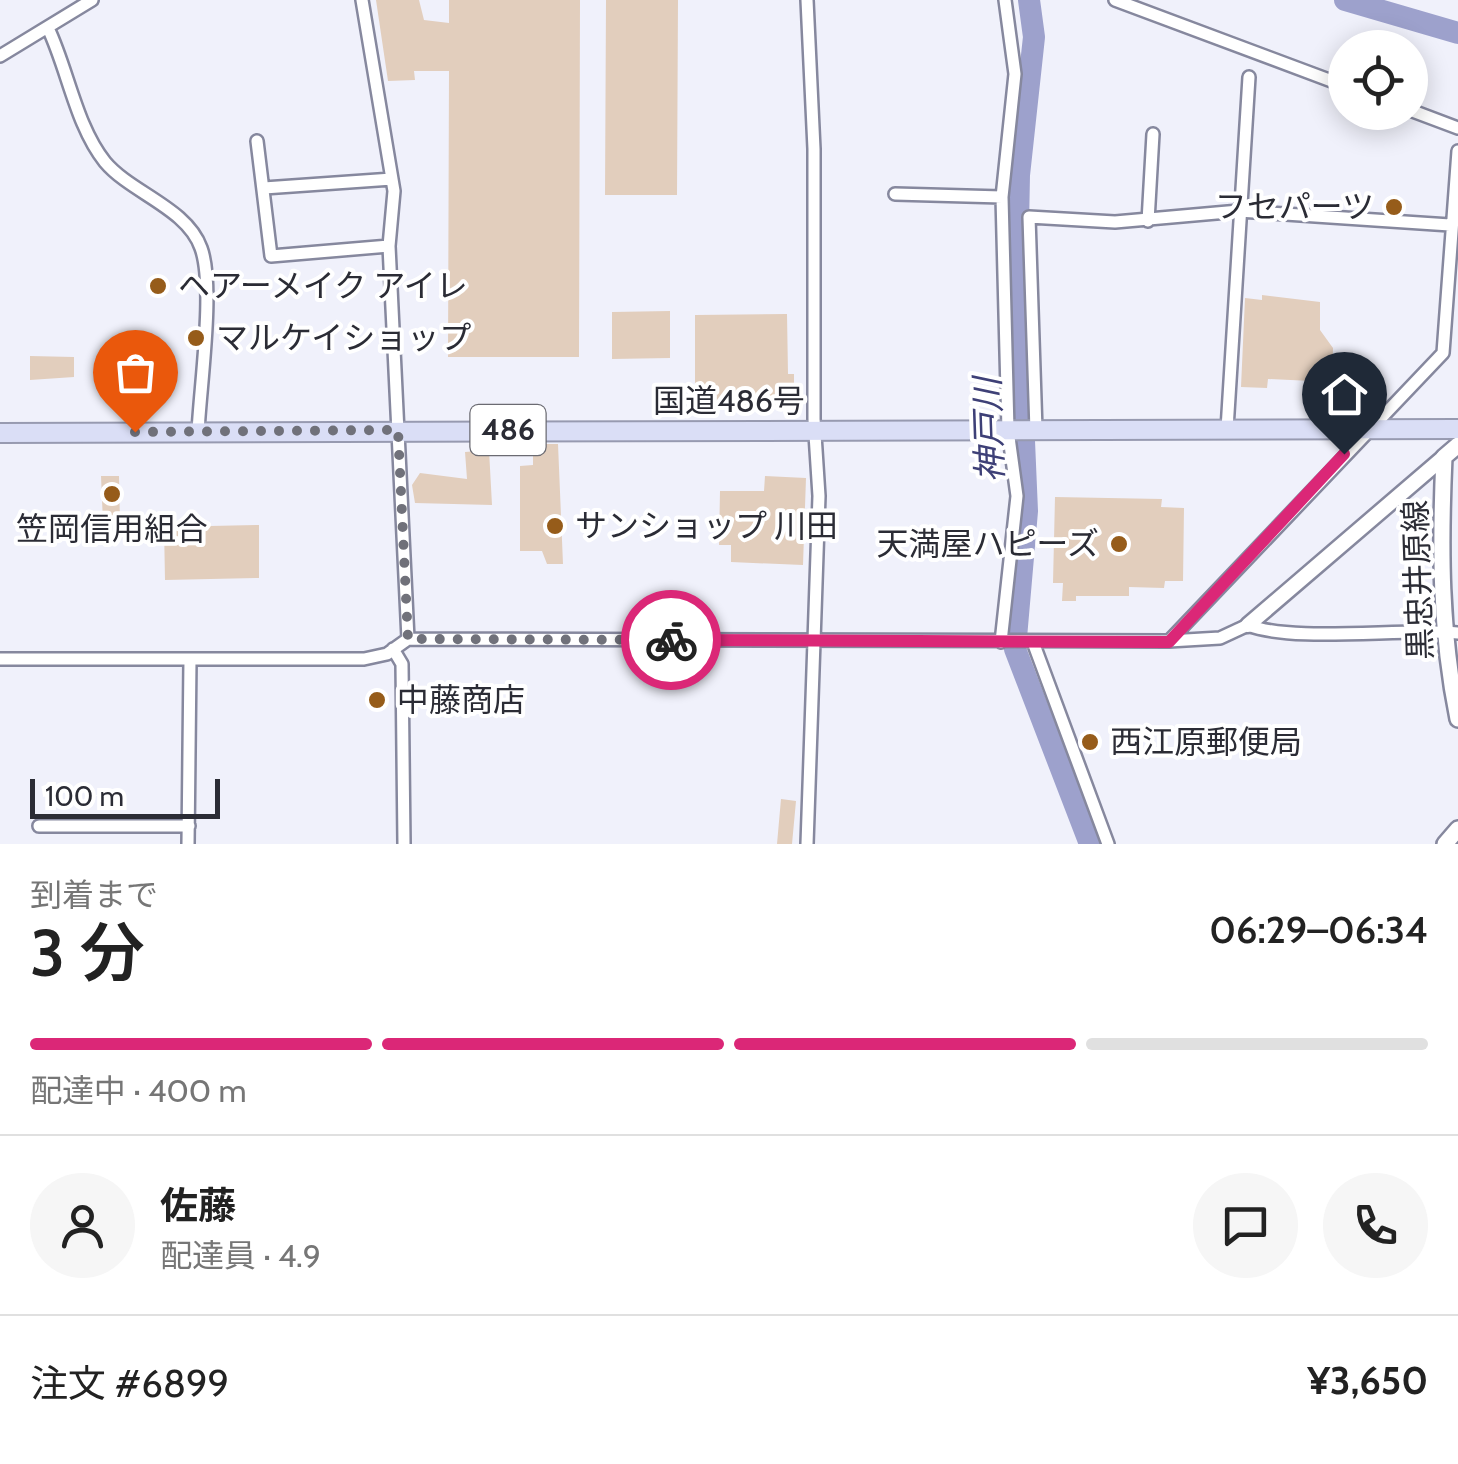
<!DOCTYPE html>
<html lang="ja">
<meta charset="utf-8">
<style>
:root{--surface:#fff;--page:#f6f6f6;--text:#222;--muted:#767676;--line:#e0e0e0;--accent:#db2777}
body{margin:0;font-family:Cabin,"Noto Sans JP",sans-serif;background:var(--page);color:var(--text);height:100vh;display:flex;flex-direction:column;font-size:38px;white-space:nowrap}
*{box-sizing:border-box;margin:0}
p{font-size:32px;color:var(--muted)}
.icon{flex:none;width:55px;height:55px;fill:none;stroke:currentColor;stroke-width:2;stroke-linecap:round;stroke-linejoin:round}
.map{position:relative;height:844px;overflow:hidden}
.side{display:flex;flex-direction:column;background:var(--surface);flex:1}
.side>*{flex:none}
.tools{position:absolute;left:1328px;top:30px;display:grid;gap:20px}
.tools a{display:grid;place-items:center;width:100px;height:100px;border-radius:50%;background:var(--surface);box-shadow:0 5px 25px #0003;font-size:50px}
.scale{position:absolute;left:30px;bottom:25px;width:190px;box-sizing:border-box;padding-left:10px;border:5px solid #2b2c35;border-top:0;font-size:28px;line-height:35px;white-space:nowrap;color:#2b2c35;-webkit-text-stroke:8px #fff;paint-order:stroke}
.pin{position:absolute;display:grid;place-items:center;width:85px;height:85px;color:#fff;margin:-102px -42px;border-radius:50% 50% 50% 0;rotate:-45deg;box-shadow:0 0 10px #0007}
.pin .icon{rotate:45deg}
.courier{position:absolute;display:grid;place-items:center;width:100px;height:100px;margin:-50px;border:8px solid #db2777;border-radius:50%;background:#fff;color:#222;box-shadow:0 2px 12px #0007}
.headline em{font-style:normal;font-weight:600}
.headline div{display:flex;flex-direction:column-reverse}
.headline{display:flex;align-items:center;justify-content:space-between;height:170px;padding:0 30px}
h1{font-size:65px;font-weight:600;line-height:75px}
.bar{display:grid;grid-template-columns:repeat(4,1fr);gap:15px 10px;align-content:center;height:120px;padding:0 30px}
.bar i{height:12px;border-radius:8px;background:var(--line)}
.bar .on{background:var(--accent)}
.bar p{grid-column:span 4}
.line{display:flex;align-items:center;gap:25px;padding:0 30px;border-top:2px solid var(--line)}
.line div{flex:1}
.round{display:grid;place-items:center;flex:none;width:105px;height:105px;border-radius:52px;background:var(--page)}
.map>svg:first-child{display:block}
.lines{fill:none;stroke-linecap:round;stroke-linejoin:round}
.stream{stroke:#9da1cc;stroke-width:4}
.river{stroke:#9da1cc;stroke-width:22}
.building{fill:#e2cebd}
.minor-casing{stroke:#86889e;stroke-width:16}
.tertiary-casing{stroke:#86889e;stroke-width:19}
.secondary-casing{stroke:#86889e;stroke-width:20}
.trunk-casing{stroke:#979ab0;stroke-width:22}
.minor{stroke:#fff;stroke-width:11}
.tertiary{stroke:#fff;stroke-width:14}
.secondary{stroke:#fff;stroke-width:15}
.trunk{stroke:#dadef6;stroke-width:18}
.done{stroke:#70717a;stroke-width:10;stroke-dasharray:0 18}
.route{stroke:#db2777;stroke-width:12}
.poi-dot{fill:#965c1a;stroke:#fff;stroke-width:4}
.labels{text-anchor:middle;stroke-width:8;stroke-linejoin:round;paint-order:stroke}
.shield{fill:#fff;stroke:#6b6b72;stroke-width:2.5}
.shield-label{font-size:30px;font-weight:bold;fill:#2b2c35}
.poi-label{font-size:32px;fill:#2b2c35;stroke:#fff;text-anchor:start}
.street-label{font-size:32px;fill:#2b2c35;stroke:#fff}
.water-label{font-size:35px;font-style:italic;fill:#3e4077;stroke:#fff}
</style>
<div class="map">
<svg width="1458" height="844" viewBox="0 0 1458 844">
<rect width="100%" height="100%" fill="#f0f1fb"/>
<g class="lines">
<path class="stream" d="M808,411V160"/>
<path class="river" d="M1029,0L1034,37L1019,175L1017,277L1027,511L1015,649L1090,844
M1345,0L1458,33"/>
</g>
<path class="building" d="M376,0H419L424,20L449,23V0H580L579,357H448L449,71H414L415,80L388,81Z
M606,0H678L677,195H605Z
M1262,295L1320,302V330L1333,348L1332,382L1268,379L1267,388L1241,387L1245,298L1262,300Z
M670,311V358L612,359V312Z
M787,314L788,374H794V383L787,384V404L695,405V315Z
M30,356L74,357V377L30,380Z
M110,379H154V400L110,401Z
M544,444H558L563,564H547L542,551H520V466L533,465V455Z
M489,450L492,505L415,503L412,485L420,473L467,479L465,452Z
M101,476H119L120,523H103Z
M765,476L806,478L803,565L731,562V545H719L720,491H764Z
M1055,497L1162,499L1161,507L1184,508L1183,581H1165L1164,588L1129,587V596H1076V601H1062L1063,583H1053Z
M259,525V578L165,580L164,527Z
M781,799L796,801L792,844H777Z"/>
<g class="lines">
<defs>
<path id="minor" d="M362,0L394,191L389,246L408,639
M1115,0L1345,86
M48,28C68,70 76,126 105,162C131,193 187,208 201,248C215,286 200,387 198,432
M0,56L92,0
M1410,110L1458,128
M257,141L271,256L389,246
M264,188L392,179
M895,194L1002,197
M1148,221L1153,134
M1227,429L1249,77
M1036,430L1029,217L1115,222L1239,211L1450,225
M1169,641L1443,353L1458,151
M1001,642L1017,496L1008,430L1002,197L1015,74L1005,0
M1033,642L1108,844
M393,649L402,664L404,844
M0,659H364L387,654L408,639L1169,641L1220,638L1248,625C1294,643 1400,628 1458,633
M39,826H189
M188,844L190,660
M807,844L819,496L814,419V149L807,0"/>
<path id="tertiary" d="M1248,625L1444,457"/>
<path id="secondary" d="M1458,445L1444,457C1440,547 1440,631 1458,719
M1445,844L1458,829"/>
<path id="trunk" d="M0,433L1458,429"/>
</defs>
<use href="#minor" class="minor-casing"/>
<use href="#tertiary" class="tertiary-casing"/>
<use href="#secondary" class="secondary-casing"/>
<use href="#trunk" class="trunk-casing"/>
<use href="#minor" class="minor"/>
<use href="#tertiary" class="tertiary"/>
<use href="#secondary" class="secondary"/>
<use href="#trunk" class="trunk"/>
</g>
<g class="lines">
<path class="done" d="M135,432L398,430L408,639L671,640"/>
<path class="route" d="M671,640L1169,642L1344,454"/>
</g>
<g class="poi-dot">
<circle cx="1394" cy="207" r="10"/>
<circle cx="158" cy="286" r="10"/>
<circle cx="196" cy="338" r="10"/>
<circle cx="112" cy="494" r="10"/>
<circle cx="555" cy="526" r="10"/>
<circle cx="1119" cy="544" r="10"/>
<circle cx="377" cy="700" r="10"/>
<circle cx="1090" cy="742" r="10"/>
</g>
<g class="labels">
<rect class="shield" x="470.5" y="405" width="75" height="50" rx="8"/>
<g class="shield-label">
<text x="508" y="440">486</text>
</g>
<g class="poi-label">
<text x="1374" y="218" text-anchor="end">フセパーツ</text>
<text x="178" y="297">ヘアーメイク アイレ</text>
<text x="216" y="349">マルケイショップ</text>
<text x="575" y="537">サンショップ 川田</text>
<text x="112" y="540" text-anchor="middle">笠岡信用組合</text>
<text x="1099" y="555" text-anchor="end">天満屋ハピーズ</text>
<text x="397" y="711">中藤商店</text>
<text x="1110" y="753">西江原郵便局</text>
</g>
<g class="street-label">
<text x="729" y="412">国道486号</text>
<text transform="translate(1418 580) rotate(-92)" y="11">黒忠井原線</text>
</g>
<g class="water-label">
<text transform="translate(989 430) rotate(-92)" y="12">神戸川</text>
</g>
</g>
</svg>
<div class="tools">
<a><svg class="icon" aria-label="locate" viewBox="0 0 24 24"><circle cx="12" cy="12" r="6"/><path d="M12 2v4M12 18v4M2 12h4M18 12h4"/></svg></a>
</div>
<div class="scale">100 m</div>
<div class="pin" style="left:135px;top:432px;background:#ea580c"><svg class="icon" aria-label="bag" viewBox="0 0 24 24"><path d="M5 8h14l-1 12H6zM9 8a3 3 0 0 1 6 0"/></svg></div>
<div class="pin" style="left:1344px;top:454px;background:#1f2937"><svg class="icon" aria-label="home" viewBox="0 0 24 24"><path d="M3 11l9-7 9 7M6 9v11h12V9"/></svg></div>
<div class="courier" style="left:671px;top:640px"><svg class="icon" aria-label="bike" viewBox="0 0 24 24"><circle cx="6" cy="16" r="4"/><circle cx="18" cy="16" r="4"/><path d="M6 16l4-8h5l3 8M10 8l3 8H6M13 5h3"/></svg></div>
</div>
<section class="side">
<div class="headline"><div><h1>3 分</h1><p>到着まで</p></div><em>06:29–06:34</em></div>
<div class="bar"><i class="on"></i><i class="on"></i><i class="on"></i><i></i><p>配達中 · 400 m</p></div>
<div class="line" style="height:180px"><a class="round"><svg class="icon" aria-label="person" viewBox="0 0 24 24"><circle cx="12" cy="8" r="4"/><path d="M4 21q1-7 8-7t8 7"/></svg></a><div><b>佐藤</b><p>配達員 · 4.9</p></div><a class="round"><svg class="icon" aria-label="chat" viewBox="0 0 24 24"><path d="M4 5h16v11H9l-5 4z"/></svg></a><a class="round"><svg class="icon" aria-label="phone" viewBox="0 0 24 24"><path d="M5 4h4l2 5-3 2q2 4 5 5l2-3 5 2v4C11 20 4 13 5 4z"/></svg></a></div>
<div class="line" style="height:130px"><div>注文 #6899</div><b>¥3,650</b></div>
</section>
